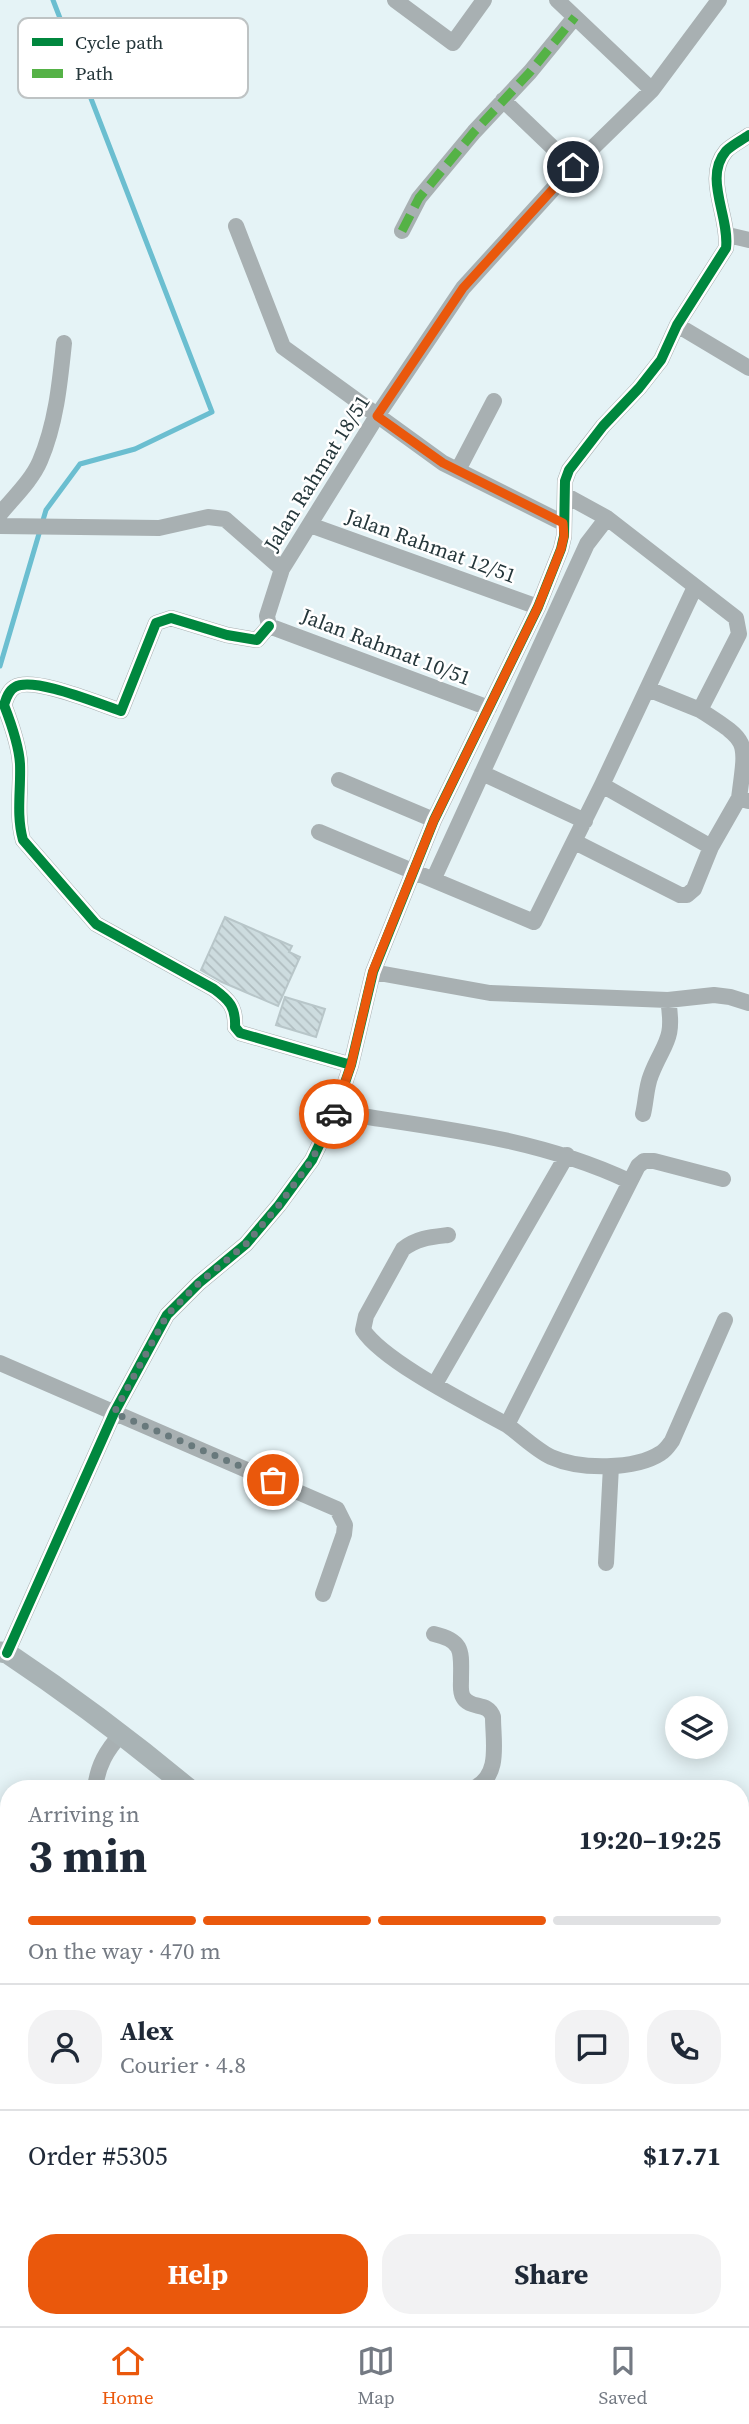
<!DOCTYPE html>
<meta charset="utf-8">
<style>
:root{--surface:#fff;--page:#f2f2f3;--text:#1f2937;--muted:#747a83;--line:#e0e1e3;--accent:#ea580c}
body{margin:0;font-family:"Source Serif 4",serif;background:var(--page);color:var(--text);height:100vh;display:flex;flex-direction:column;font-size:26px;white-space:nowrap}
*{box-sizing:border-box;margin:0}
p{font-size:23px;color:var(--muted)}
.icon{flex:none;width:38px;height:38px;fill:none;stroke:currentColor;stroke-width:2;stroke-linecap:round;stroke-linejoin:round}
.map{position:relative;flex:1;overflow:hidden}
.side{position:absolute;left:0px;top:1780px;width:749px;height:548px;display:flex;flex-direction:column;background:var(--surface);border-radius:28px 28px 0 0;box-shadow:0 4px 18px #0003}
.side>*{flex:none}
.fabs{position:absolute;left:665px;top:1696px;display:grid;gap:14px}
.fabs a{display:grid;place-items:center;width:63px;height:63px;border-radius:50%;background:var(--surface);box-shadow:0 4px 18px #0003;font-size:35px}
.pin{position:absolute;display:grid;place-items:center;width:60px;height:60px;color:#fff;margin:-30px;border:4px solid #fff;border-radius:50%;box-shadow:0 2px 7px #0007}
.courier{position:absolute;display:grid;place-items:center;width:70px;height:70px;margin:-35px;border:5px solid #ea580c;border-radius:50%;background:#fff;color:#222;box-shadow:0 2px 9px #0007}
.headline em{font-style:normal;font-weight:700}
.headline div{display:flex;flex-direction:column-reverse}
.headline{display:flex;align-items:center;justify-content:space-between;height:119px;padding:0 28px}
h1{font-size:46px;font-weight:700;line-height:52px}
.bar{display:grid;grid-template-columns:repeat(4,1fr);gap:10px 7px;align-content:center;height:84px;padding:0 28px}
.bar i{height:9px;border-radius:5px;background:var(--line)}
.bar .active{background:var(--accent)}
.bar p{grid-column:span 4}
.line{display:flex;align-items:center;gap:18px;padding:0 28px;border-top:2px solid var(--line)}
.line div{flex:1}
.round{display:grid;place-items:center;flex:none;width:74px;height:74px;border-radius:28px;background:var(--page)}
.primary-button{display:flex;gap:14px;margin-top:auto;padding:14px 28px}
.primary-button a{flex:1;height:80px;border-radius:28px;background:var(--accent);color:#fff;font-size:28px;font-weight:700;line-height:80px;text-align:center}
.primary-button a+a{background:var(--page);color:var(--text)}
.dock{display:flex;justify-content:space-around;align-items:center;height:98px;border-top:2px solid var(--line);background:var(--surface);font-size:19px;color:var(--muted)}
.dock a{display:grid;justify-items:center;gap:4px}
.dock .active{color:var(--accent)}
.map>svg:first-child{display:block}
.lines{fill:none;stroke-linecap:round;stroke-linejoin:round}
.stream{stroke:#6bbed0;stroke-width:5}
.building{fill:url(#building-back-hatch);stroke:#b8c6c9;stroke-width:2}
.minor{stroke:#a8b0b2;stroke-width:16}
.major{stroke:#a9b3b5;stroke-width:21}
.quiet{stroke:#55b246;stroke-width:9;stroke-dasharray:18 9;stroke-linecap:butt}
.cycleway-casing{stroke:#fff;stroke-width:15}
.cycleway{stroke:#00873e;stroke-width:10}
.done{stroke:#68797c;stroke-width:7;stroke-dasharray:0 12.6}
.route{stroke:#ea580c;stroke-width:9}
.labels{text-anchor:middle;stroke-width:5;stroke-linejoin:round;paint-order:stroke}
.street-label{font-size:21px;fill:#25373b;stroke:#fff}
.key{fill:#fff;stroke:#bec3c4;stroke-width:2}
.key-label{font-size:19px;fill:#25373b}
</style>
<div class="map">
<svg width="749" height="2326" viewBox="0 0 749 2326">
<defs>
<pattern id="building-back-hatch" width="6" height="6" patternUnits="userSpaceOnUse" patternTransform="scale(1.75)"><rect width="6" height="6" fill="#cddcdf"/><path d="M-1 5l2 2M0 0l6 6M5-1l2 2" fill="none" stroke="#b0bdc0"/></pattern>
</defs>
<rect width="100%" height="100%" fill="#e5f3f6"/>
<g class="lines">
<path class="stream" d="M0,666L46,510L80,464L135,449L212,412L53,0
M740,2294L747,2293
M628,2326L651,2319"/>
</g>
<path class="building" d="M225,917L292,946L289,952L300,957L278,1006L222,982L201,970Z
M285,997L325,1009L316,1037L276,1025Z"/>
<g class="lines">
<path class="minor" d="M395,0L453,43L484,0
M557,0L652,90
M503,100L573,167
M236,226L283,347L443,463L563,523
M402,231L419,198L474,132L530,72L575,17
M728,235L749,240
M677,325L749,368
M458,470L494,401
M565,495L607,518L736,618L739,634L700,710L648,689
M0,514C13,498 32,480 40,461C56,424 60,382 64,343
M310,525L538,607
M0,526L159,528L208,517L225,519L282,569
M269,626L257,640L227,635L171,618L156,623L121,711C99,704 33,676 15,687C8,691 6,699 4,705C11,723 19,745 20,764C21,790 16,815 23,840L96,924L214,989C229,1000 236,1007 235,1027L240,1033L351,1065
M269,626L267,616L282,569L377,416L463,288L573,167L652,90L719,0
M269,626L489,708
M700,710C749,742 747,738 739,798L748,801
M482,773L585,821
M339,780L434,820
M602,785L711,847
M319,832L534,922L602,785L695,587
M575,842L680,895H687L694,889L711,847L739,798
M434,878L587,544L607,518
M373,972L490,993L668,1000L714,995L730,997L749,1003
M335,1112C436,1128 536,1137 629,1181
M643,1114C646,1102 646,1087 651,1075C664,1042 675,1041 668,1000
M448,1235C431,1237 417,1238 403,1249L366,1316L363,1330C384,1362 471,1405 507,1425L638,1166L644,1161H654L723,1179
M0,1363L337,1509L345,1525L344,1534L323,1594
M435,1384L567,1155
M507,1425C521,1435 536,1450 551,1457C580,1470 635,1470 661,1453C666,1450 669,1445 672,1441L725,1320
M606,1563L611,1466
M434,1634C465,1641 461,1653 461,1680C461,1686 460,1692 463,1697C470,1710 488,1701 493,1717C493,1742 501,1776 474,1788
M7,1653L114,1413L167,1315L199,1283L246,1244L279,1205L312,1160L335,1112L351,1065L373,972L434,820L538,607L561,549L564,536L565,481L569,470L603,426L639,388L661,360L677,325L726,248C730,217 703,178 726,151C732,145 742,140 749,135
M95,1788C98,1765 106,1751 122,1733
M740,1848L749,1847
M0,1930L9,1931
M740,1949L746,1954L747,1964L740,1984
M0,2074L9,2076
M298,2319L307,2326
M169,2326L176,2319
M401,2326L407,2319"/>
<path class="major" d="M0,1652L7,1653C70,1695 130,1740 188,1788
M740,2262L749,2270"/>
<path class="quiet" d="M402,231L419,198L474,132L530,72L575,17"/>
<defs>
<path id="cycleway" d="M269,626L257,640L227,635L171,618L156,623L121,711C99,704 33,676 15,687C8,691 6,699 4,705C11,723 19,745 20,764C21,790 16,815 23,840L96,924L214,989C229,1000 236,1007 235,1027L240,1033L351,1065
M7,1653L114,1413L167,1315L199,1283L246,1244L279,1205L312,1160L335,1112L351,1065L373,972L434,820L538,607L561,549L564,536L565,481L569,470L603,426L639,388L661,360L677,325L726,248C730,217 703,178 726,151C732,145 742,140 749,135"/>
</defs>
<use href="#cycleway" class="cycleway-casing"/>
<use href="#cycleway" class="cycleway"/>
</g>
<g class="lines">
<path class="done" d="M273,1480L114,1413L167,1315L199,1283L246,1244L279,1205L312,1160L334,1114"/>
<path class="route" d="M334,1114L351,1065L373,971L434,820L538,607L561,549L564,536L563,523L443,463L377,416L463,288L573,167"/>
</g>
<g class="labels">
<g class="street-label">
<text transform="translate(317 473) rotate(-58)" y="7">Jalan Rahmat 18/51</text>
<text transform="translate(431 546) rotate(20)" y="7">Jalan Rahmat 12/51</text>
<text transform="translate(386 647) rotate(21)" y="7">Jalan Rahmat 10/51</text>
</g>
</g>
<rect x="18" y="18" width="230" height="80" rx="10" class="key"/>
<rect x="32" y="38" width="31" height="8" fill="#00873e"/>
<rect x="32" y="69" width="31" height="9" fill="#55b246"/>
<g class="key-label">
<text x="75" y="49">Cycle path</text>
<text x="75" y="80">Path</text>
</g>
</svg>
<div class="fabs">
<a><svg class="icon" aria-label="layers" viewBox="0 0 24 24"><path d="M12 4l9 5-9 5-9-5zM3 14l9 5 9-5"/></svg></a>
</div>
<div class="pin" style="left:273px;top:1480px;background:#ea580c"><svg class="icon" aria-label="bag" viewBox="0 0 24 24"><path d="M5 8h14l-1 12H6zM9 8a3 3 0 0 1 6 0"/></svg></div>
<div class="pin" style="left:573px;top:167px;background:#1f2937"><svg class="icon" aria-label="home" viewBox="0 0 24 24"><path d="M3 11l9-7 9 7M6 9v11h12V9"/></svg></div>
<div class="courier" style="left:334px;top:1114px"><svg class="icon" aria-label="car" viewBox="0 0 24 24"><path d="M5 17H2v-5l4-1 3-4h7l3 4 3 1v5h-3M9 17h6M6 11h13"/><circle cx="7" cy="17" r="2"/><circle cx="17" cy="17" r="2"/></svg></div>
<section class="side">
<div class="headline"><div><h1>3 min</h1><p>Arriving in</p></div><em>19:20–19:25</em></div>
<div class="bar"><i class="active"></i><i class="active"></i><i class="active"></i><i></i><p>On the way · 470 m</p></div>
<div class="line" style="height:126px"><a class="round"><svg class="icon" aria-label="person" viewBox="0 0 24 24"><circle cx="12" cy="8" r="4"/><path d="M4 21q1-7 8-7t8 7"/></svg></a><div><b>Alex</b><p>Courier · 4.8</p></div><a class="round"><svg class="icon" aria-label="chat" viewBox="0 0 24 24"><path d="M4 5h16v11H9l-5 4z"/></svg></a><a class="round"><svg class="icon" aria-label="phone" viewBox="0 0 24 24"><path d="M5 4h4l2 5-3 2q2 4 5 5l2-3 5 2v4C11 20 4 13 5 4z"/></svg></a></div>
<div class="line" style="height:91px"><div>Order #5305</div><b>$17.71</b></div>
<div class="primary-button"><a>Help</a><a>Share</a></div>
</section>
</div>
<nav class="dock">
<a class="active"><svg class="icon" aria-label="home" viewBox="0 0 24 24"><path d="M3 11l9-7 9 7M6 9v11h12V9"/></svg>Home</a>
<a><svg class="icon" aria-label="map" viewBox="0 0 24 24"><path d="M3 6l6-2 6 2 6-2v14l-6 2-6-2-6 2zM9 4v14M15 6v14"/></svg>Map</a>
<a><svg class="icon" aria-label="saved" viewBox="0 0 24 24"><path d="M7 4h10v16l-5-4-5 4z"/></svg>Saved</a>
</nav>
